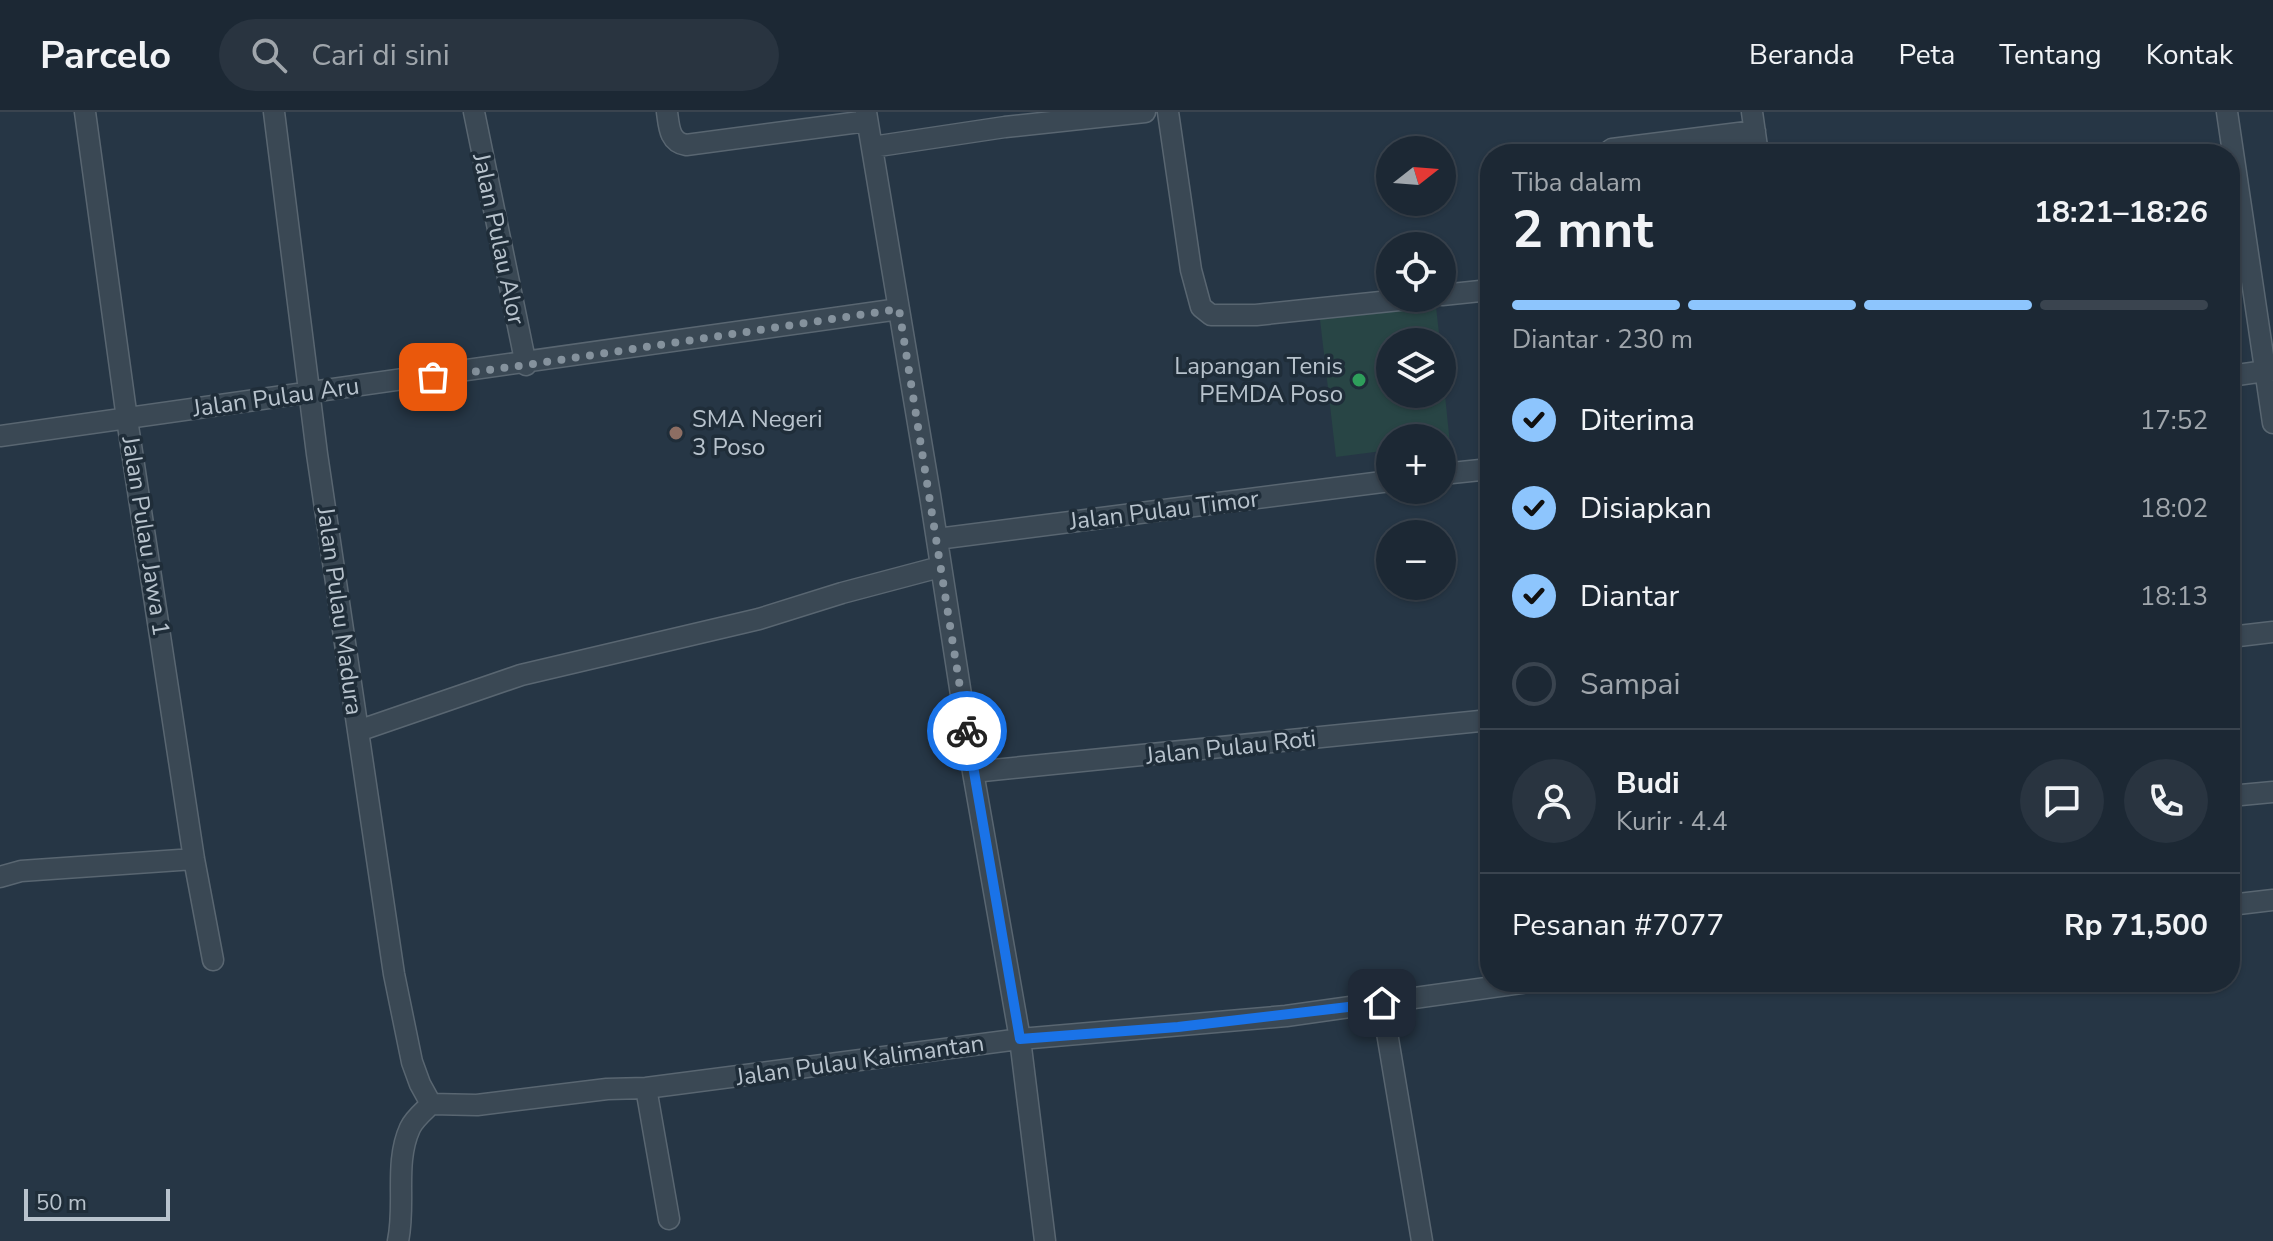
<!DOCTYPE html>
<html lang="id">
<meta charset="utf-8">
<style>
:root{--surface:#1c2834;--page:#293440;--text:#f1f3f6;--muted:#a0a6ac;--line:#3a444f;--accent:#8dc5fd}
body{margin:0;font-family:"Nunito Sans",sans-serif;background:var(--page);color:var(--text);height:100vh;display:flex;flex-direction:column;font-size:30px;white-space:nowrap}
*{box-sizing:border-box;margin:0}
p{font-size:26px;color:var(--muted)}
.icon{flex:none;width:44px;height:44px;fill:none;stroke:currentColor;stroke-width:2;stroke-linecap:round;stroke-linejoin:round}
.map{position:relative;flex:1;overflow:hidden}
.sheet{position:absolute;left:1480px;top:32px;width:760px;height:848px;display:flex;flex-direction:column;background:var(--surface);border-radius:32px;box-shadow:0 2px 6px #0004,0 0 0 2px var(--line)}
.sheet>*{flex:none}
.needle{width:52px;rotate:73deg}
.fabs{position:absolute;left:1376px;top:24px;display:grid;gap:16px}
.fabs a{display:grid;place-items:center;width:80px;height:80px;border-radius:50%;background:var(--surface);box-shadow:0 2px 6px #0004,0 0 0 2px var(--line);font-size:40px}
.scale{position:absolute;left:24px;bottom:20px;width:146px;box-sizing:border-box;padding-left:8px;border:4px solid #b8c3cd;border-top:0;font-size:22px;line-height:28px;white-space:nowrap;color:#b8c3cd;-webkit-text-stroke:6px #1f2d39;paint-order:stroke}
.pin{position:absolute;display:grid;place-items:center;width:68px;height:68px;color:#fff;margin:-34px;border-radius:16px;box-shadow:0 4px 12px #0006}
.courier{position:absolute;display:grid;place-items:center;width:80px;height:80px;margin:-40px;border:6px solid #1a73e8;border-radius:50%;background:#fff;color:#222;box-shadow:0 2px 10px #0007}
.summary em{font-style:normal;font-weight:700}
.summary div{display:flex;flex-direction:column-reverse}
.summary{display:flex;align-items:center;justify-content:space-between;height:136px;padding:0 32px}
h1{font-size:52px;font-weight:700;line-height:60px}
.bar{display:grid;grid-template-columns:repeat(4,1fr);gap:12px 8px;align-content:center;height:96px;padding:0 32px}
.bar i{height:10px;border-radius:6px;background:var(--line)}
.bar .current{background:var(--accent)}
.bar p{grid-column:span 4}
.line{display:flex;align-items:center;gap:20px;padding:0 32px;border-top:2px solid var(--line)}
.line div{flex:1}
.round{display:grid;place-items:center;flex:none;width:84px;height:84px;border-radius:42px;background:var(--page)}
ol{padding:0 32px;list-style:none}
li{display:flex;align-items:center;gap:24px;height:88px}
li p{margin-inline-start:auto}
li .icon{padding:8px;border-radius:50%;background:var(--accent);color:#111;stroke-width:4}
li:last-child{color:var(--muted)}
li i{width:44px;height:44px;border:4px solid var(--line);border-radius:50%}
header{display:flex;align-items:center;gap:48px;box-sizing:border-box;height:112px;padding:0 40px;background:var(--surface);border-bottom:2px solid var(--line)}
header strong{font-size:38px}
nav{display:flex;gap:44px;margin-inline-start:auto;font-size:28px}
.search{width:560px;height:72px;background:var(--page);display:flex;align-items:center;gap:20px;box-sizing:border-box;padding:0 28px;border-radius:44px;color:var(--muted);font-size:30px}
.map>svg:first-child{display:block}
.green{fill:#284545}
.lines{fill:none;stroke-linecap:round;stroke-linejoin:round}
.minor-casing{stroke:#596671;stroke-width:23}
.minor{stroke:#3a4854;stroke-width:20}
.done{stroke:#85929d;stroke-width:8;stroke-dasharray:0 14.4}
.route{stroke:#1a73e8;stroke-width:10}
.leisure-dot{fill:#2e9e5b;stroke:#1f2d39;stroke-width:3}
.education-dot{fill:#8d6e63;stroke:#1f2d39;stroke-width:3}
.labels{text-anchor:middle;stroke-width:7;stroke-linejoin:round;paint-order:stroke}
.street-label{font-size:24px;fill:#b8c3cd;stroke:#1f2d39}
.poi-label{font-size:24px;fill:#b8c3cd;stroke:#1f2d39;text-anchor:end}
</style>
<header>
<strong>Parcelo</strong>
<div class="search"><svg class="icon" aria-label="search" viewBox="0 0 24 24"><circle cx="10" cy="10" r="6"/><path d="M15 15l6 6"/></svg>Cari di sini</div>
<nav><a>Beranda</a><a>Peta</a><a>Tentang</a><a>Kontak</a></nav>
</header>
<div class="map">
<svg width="2273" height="1129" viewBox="0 0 2273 1129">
<rect width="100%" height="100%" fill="#263645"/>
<path class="green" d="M1435,186L1440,230H1390V282H1442V254L1450,332H1442V326H1390V338L1336,345L1319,199Z"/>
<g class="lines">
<defs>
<path id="minor" d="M85,0L127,307L194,747L213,848
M274,0L317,342L394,862L412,950L420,972L431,992
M474,0L526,253
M667,0C669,14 669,30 686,33L867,9
M866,0L930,383L973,660L1020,927L1045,1129
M1168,0L1191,158L1201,195L1211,203H1256L1419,186
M1752,0L1758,42
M2227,0L2273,311
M872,35L1005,15L1145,0
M1605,42L1612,37L1755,19
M1442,183L1490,178
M2230,264L2273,258
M0,324C300,283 600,242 899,197
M1442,362L1490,357
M937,427L1390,369
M2230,525L2273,520
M358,619L521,563L759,507L842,481L940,455
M973,660L1490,608
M2230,684L2273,680
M0,765L21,759L194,747
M2230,793L2273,788
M1382,891L1422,1129
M646,976L669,1107
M431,992L477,993L607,977L646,976L1020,927L1286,904L1528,870
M398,1129C406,1092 394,1051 410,1016C414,1007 424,999 431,992"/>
</defs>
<use href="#minor" class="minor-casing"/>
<use href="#minor" class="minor"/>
</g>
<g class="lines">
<path class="done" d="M433,265L526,253L899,197L967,619"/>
<path class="route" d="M967,619L1020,927L1178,915L1382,891"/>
</g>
<circle class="leisure-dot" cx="1359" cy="268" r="8"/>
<circle class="education-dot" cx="676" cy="321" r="8"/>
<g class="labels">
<g class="street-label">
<text transform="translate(499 127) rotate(78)" y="8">Jalan Pulau Alor</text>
<text transform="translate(276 285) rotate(-8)" y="8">Jalan Pulau Aru</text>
<text transform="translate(1164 398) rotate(-7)" y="8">Jalan Pulau Timor</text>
<text transform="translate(146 424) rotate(81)" y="8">Jalan Pulau Jawa 1</text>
<text transform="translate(340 499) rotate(82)" y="8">Jalan Pulau Madura</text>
<text transform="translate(1231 635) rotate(-6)" y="8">Jalan Pulau Roti</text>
<text transform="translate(860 948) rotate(-8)" y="8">Jalan Pulau Kalimantan</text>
</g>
<g class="poi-label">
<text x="1343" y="262">Lapangan Tenis<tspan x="1343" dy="28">PEMDA Poso</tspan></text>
<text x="692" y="315" text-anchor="start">SMA Negeri<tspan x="692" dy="28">3 Poso</tspan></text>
</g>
</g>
</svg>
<div class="fabs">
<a><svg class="needle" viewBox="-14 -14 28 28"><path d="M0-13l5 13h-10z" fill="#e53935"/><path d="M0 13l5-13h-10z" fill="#a0a6ac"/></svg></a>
<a><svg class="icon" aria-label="locate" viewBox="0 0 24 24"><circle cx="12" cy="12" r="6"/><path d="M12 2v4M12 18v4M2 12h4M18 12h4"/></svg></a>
<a><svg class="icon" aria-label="layers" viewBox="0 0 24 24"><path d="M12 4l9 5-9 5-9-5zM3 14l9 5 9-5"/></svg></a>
<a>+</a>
<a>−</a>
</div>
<div class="scale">50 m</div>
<div class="pin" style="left:433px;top:265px;background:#ea580c"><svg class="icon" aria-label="bag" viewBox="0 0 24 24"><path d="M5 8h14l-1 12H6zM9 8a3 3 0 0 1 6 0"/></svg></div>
<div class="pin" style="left:1382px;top:891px;background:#1f2937"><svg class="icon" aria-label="home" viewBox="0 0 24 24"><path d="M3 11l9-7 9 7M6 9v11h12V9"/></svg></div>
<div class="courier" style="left:967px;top:619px"><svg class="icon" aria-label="bike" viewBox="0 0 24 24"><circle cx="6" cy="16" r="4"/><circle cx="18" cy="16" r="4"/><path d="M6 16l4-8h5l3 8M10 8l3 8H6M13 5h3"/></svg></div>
<section class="sheet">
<div class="summary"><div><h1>2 mnt</h1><p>Tiba dalam</p></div><em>18:21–18:26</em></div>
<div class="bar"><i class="current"></i><i class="current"></i><i class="current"></i><i></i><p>Diantar · 230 m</p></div>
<ol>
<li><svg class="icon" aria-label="check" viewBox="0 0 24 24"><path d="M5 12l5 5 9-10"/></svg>Diterima<p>17:52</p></li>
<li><svg class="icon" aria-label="check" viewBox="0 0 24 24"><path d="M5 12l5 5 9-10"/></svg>Disiapkan<p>18:02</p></li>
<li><svg class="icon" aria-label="check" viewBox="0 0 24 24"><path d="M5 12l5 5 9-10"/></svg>Diantar<p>18:13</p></li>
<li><i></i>Sampai</li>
</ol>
<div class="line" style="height:144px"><a class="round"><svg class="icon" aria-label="person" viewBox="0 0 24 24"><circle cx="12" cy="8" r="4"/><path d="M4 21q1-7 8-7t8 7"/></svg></a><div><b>Budi</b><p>Kurir · 4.4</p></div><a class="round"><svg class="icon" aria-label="chat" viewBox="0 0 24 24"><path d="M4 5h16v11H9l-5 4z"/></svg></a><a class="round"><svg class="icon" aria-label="phone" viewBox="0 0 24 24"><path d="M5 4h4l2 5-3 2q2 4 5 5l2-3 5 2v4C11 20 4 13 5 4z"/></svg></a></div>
<div class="line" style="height:104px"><div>Pesanan #7077</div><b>Rp 71,500</b></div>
</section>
</div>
